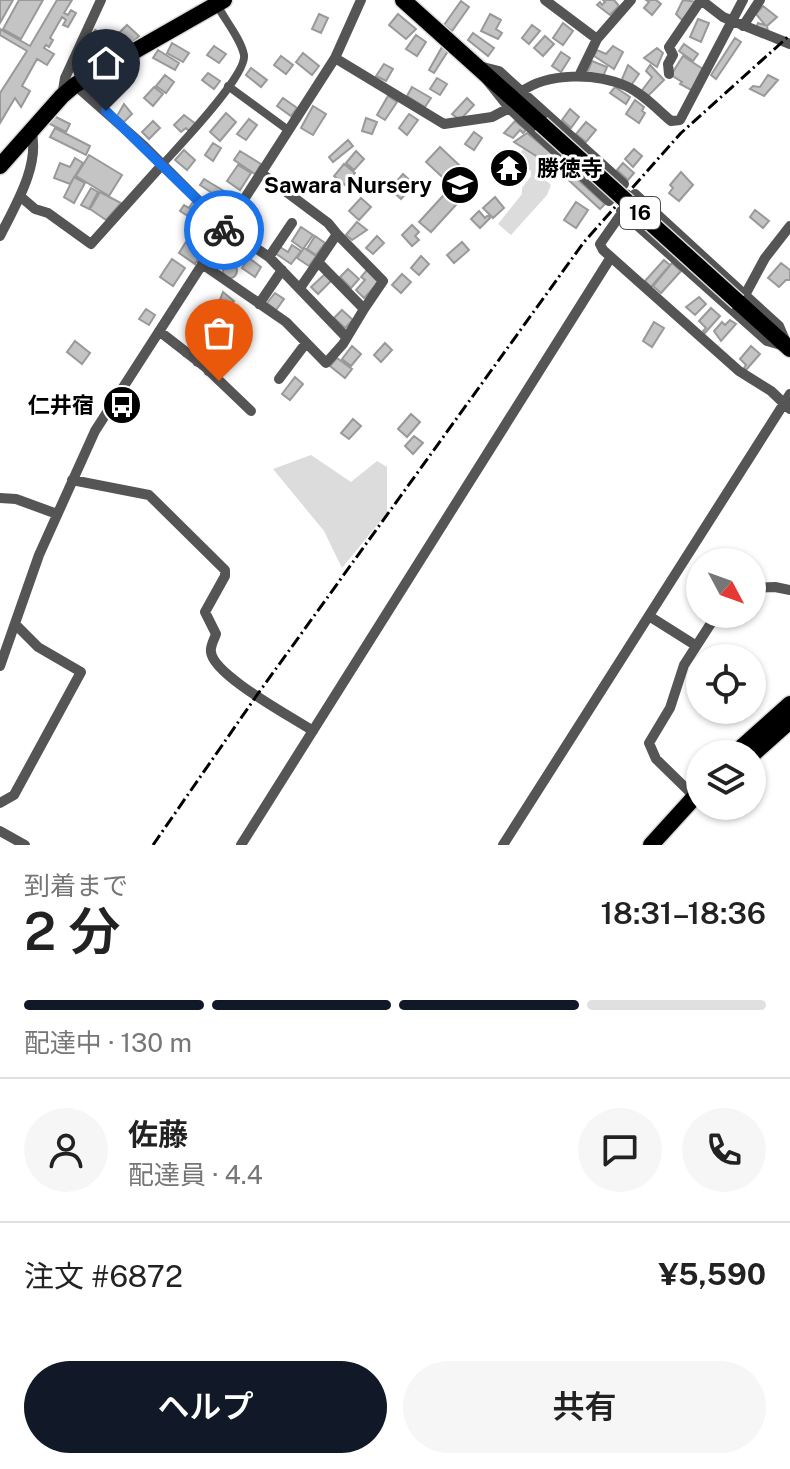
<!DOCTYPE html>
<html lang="ja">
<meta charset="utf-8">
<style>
:root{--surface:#fff;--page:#f6f6f6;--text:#222;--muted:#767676;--line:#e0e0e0;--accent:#111827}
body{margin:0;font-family:"Public Sans","Noto Sans JP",sans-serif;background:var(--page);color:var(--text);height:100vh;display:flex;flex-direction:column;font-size:30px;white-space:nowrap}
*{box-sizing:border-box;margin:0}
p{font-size:26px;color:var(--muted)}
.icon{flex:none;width:44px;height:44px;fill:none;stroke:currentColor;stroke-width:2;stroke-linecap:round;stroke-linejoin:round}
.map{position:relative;height:845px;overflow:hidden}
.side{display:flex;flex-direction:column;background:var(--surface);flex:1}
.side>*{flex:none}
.needle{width:52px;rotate:131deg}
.fabs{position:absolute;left:686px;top:548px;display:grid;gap:16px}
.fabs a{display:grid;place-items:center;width:80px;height:80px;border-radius:50%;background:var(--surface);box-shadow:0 2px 6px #0004;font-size:40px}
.pin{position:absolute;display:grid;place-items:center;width:68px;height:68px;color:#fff;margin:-82px -34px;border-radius:50% 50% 50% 0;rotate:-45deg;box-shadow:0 0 8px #0007}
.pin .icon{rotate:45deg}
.courier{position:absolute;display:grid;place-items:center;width:80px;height:80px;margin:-40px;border:6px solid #1a73e8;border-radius:50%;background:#fff;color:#222;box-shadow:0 2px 10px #0007}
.summary em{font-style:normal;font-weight:600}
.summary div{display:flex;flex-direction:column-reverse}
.summary{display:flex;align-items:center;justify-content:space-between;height:136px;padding:0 24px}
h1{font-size:52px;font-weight:600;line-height:60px}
.bar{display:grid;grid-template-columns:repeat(4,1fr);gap:12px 8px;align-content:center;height:96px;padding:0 24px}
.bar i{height:10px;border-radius:6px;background:var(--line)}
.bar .active{background:var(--accent)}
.bar p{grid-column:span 4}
.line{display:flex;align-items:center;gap:20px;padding:0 24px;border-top:2px solid var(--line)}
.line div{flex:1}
.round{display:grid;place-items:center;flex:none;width:84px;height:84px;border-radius:42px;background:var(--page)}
.action{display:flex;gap:16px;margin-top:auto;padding:16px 24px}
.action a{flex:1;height:92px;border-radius:48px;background:var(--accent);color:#fff;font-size:32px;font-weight:600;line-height:92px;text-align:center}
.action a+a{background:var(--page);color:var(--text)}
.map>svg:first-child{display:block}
.green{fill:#dcdcdc}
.building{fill:#c4c4c4;stroke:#999;stroke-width:2}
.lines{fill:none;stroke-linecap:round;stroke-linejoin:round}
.primary-casing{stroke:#dbdbdb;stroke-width:19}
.trunk-casing{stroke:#dbdbdb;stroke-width:19}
.pedestrian{stroke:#555;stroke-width:8}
.minor{stroke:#555;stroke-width:10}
.primary{stroke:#000;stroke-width:16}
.trunk{stroke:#000;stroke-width:16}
.rail{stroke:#000;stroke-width:3;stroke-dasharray:12 4 2 4;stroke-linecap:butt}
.primary-bridge-casing{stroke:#dbdbdb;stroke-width:19;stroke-linecap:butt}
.primary-bridge{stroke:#000;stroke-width:16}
.done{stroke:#595959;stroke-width:8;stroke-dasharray:0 14.4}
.route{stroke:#1a73e8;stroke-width:10}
.labels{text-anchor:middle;stroke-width:6;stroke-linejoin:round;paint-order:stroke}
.shield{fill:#fff;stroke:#4c4c4c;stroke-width:2}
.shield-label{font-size:20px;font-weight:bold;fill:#000}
.poi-label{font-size:22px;font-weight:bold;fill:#000;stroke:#fff;text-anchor:end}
</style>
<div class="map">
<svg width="790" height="845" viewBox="0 0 790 845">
<rect width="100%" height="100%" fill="#fff"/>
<path class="green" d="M525,147L541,159L537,172L551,185L547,195L511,235L498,224L522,194V188L531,176V171L515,160Z
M311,455L351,482L377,461L387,467V513L342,568L324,531L273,469Z"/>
<path class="building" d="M0,0H13L0,23Z
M19,0H43L21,39L3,29Z
M57,0H72L64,13L68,15L71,10L76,13L68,27L63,25L66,20L62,17L50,38L53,40L49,47L46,45L44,48L54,54L47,65L37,59L22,86L30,91L21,107L15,98L0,123V93L27,51L0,35V29L30,46Z
M603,0H614L619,6L610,15L597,5L600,2L602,5L605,2Z
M646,0H656L661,4L652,15L644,8L649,2Z
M683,0L697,2L682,20L676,14Z
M461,1L469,7L452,31L444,25Z
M763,6L777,17L767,26L768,32L756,28L758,23L765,25L756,14Z
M319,14L328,18L321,33L312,29Z
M398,14L416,29L406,39L389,25Z
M490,14L501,20L496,29L502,33L498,39L481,31Z
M698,19L709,23L701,42L690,37Z
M563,23L573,31L563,45L553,38Z
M127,25L139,36L125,51L116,43L119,40L115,37Z
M532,25L540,31L529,44L522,38Z
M95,30L111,38L105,49L90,41Z
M473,33L494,48L488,56L468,40Z
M416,35L426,42L417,56L406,49Z
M545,36L554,44L543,56L534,48Z
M735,38L741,42L716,79L711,75Z
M172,43L189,53L183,62L167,53Z
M684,44L698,54L693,61L679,51Z
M214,46L226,54L219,63L207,55Z
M613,46L623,52L614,69L594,56L597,50L606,54Z
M442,47L448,51L434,73L429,70Z
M657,48L663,53L657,67L644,58Z
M158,50L179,63L175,70L153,58Z
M561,52L570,58L561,72L552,66Z
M303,53L319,66L312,75L296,62Z
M281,56L293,65L286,74L274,65Z
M683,56L706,71L693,91L680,84L682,82L671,75Z
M592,61L607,67L602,79L587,73Z
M384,64L393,69L386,81L376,76Z
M628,65L639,74L630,87L622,79Z
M650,65L664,80L646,98L640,93L652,77L646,71Z
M251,68L267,80L261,87L246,75Z
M208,73L220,81L214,89L202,80Z
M165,75L174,82L166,93L156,86Z
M768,75L778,80L764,96L750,89L753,86L760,87Z
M437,78L447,84L440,95L430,89Z
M154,87L163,94L153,106L144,98Z
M412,87L431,98L425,107L407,96Z
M615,87L630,97L626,104L610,93Z
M388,96L397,102L385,120L377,115Z
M283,98L297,108L291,116L277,106Z
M467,98L474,105L460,120L452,114Z
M635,100L644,107L642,111L645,113L639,123L626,114Z
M124,104L132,114L124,122L117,116Z
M313,106L326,114L313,135L301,128Z
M570,109L579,117L571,128L562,120Z
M226,113L236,122L220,141L210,132Z
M409,114L418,120L407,135L399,128Z
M52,115L70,124L66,132L48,123Z
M184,115L196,124L189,131L186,128L181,132L174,125Z
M366,118L377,122L372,134L362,131Z
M249,119L257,125L246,140L237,134Z
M153,121L160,128L149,139L142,132Z
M515,121L526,130L523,133L520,130L513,138L504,133Z
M586,122L596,130L586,142L576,134Z
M55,128L90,146L86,155L50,137Z
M474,132L482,138L474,150L465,144Z
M527,133L555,156L549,164L514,142Z
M348,140L353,146L333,162L329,157Z
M213,143L221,148L213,161L205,155Z
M440,147L477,182L431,232L419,222L452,186L426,162Z
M634,149L642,156L633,167L625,159Z
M184,150L195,160L187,170L175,160Z
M240,151L261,164L255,174L234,160Z
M356,151L364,159L354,170L346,163Z
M89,155L122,175L109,196L76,176Z
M506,156L521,167L512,181L496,170Z
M75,158L83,163L70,184L54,178L60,163L70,167Z
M623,163L634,173L628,180L617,170Z
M344,164L355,173L345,185L334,176Z
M238,165L251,173L240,190L227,181Z
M567,170L605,204L600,209L563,175Z
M681,172L693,185L679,201L669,193L673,188L670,185Z
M403,174L414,184L401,199L390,189Z
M74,177L85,183L74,203L64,197Z
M204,179L229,194L224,201L200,185Z
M91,188L98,192L89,209L81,205Z
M100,192L121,203L106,220L90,209Z
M495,197L504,208L493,218L483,208Z
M361,198L371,207L359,220L349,211Z
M219,201L231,208L225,217L214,210Z
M193,202L202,208L194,220L180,211L184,205L189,208Z
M576,202L588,210L576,228L564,220Z
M755,210L769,221L763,228L750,217Z
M479,211L485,218L488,215L490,218L480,228L471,219Z
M252,217L262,225L252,239L242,232Z
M357,222L367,230L352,240L346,235Z
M412,225L419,232L415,236L419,240L412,246L402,235Z
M301,227L313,235L303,249L292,241Z
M201,229L211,236L203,247L193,240Z
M315,236L325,243L316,255L307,249Z
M377,236L384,243L373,254L366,248Z
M186,242L202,253L195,264L179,253Z
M462,242L469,250L454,263L447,255Z
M292,245L301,251L291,264L275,253L280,247L288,252Z
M304,248L316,256L309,266L297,258Z
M421,256L429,264L419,275L411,268Z
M249,258L261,267L255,277L242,268Z
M172,259L185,268L173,286L160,277Z
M664,260L670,265L651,287L645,281Z
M672,263L681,271L661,293L653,286Z
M781,263L790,270V280H786L779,287L768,278Z
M223 271a7 7 0 1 1 14 0a7 7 0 1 1-14 0Z
M348,269L359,279L351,288L340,277Z
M367,270L379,282L364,298L356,290L365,280L361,277Z
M325,274L332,280L318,294L311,287Z
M402,274L411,282L401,293L392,285Z
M223,292L234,301L223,313L217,308Z
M275,293L284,299L276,310L267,303Z
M699,297L706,304L695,315L686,307Z
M711,308L720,316L705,333L703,331L706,328L699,321Z
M146,309L155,315L149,325L139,319Z
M342,310L353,320L345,328L334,318Z
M730,320L736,324L721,341L714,331L722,322L725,325Z
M654,322L664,328L652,347L643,341Z
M75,341L90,353L82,364L67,352Z
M385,343L392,350L381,362L374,355Z
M352,346L361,354L351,366L342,359Z
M751,346L760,354L746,370L744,368L746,365L740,359Z
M337,358L352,369L345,378L330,366Z
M295,377L303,384L290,400L282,394Z
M411,414L420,422L407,437L398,429Z
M353,419L361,426L349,439L341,433Z
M414,436L423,443L413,454L405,446Z"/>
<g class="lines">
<defs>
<path id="primary" d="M403,0L541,124
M0,166L62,96L75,85L224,0
M738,302L790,349"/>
<path id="trunk" d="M734,754L790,704
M752,755L790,721
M651,845L700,791"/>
</defs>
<use href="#primary" class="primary-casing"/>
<use href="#trunk" class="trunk-casing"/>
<path class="pedestrian" d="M228,86L288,130
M161,166C176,149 247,76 244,55C241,39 225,20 217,5"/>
<path class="minor" d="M545,0L597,39
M701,0L723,17L790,44
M743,26L760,0
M335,58L444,124L492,117L509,108
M475,65L499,71L624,184L609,201L509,108Z
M669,74L668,64L673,55L669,47L701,0
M579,76L597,39L631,0
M75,85L144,146L226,228L269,257L346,337
M521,92C548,72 596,73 626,86C642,93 657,109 671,121L680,120L743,0
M62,96L65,78L101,0
M261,173L328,223L337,234
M21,197L35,209L48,213L91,244L161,166
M621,211L767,341L788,347L779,326L745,295L765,258L790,226
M0,236C15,206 41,164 31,130
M269,257L292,223
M318,262L337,234L383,281L364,309
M202,264L286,322L326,363L343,344L364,309L318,262L300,288
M745,295L635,194L600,244L603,250L739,371L771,391L790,409
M259,304L282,270
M159,331L204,366L251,411
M279,379L306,343
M72,480L149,495L225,570V576L205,612L216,634C214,640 210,646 211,652C213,675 292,717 313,731
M0,498L16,499L57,514
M752,588L775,587L790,590
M649,616L695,645
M0,666L39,555L95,431L335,58L361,0
M696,798L656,759L649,743L670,708L684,665L717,614
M0,803L14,795L81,672L38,647L15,624
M0,831L25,845
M241,845L611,257
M503,845L790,394"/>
<use href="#primary" class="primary"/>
<use href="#trunk" class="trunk"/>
<path class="rail" d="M153,845L257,695L584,242L681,133L790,35"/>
<defs>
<path id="primary-bridge" d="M541,124L738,302"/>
</defs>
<use href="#primary-bridge" class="primary-bridge-casing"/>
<use href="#primary-bridge" class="primary-bridge"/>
</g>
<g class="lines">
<path class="done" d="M219,381L159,331L224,230"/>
<path class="route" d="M106,111L226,228L224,230"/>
</g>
<defs>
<symbol id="temple-disc" viewBox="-11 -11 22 22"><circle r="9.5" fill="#000" stroke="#fff"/><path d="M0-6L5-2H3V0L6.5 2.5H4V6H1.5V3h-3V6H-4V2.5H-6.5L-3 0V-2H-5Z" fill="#fff"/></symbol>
<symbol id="school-disc" viewBox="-11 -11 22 22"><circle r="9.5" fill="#000" stroke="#fff"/><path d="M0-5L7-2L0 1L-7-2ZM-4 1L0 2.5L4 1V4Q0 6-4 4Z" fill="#fff"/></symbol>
<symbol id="bus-disc" viewBox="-11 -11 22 22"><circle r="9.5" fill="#000" stroke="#fff"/><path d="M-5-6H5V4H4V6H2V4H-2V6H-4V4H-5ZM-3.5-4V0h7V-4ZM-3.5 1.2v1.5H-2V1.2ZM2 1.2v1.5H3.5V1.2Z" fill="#fff"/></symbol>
</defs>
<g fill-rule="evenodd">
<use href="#temple-disc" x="487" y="146" width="44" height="44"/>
<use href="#school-disc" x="438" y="163" width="44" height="44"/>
<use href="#bus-disc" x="100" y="383" width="44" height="44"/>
</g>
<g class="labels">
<rect class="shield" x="620" y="197" width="40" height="32" rx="6"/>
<g class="shield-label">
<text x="640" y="220">16</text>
</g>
<g class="poi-label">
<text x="537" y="176" text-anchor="start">勝徳寺</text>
<text x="432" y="193">Sawara Nursery</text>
<text x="94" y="413">仁井宿</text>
</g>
</g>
</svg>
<div class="fabs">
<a><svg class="needle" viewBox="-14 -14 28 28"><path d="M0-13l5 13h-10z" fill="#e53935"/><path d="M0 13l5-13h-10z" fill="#767676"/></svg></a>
<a><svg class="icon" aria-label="locate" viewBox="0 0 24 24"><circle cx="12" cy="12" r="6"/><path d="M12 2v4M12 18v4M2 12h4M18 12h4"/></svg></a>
<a><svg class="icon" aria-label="layers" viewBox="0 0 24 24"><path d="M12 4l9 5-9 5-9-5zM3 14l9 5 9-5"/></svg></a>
</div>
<div class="pin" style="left:219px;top:381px;background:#ea580c"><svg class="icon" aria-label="bag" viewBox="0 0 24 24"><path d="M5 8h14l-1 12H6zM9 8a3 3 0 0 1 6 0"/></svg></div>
<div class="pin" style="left:106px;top:111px;background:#1f2937"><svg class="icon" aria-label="home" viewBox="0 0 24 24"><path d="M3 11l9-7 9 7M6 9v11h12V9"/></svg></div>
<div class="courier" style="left:224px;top:230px"><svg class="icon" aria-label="bike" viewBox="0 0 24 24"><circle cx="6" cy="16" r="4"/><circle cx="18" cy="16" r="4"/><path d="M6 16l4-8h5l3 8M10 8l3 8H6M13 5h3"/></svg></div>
</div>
<section class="side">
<div class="summary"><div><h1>2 分</h1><p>到着まで</p></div><em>18:31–18:36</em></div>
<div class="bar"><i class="active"></i><i class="active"></i><i class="active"></i><i></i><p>配達中 · 130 m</p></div>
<div class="line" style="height:144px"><a class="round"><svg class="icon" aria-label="person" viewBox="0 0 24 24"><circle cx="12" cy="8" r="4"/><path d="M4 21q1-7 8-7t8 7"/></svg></a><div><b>佐藤</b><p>配達員 · 4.4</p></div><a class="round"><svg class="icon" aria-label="chat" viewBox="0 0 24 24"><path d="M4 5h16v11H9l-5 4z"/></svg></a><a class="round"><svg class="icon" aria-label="phone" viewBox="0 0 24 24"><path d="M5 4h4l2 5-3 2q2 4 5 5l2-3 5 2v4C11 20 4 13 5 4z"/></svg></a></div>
<div class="line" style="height:104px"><div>注文 #6872</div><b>¥5,590</b></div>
<div class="action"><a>ヘルプ</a><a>共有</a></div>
</section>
